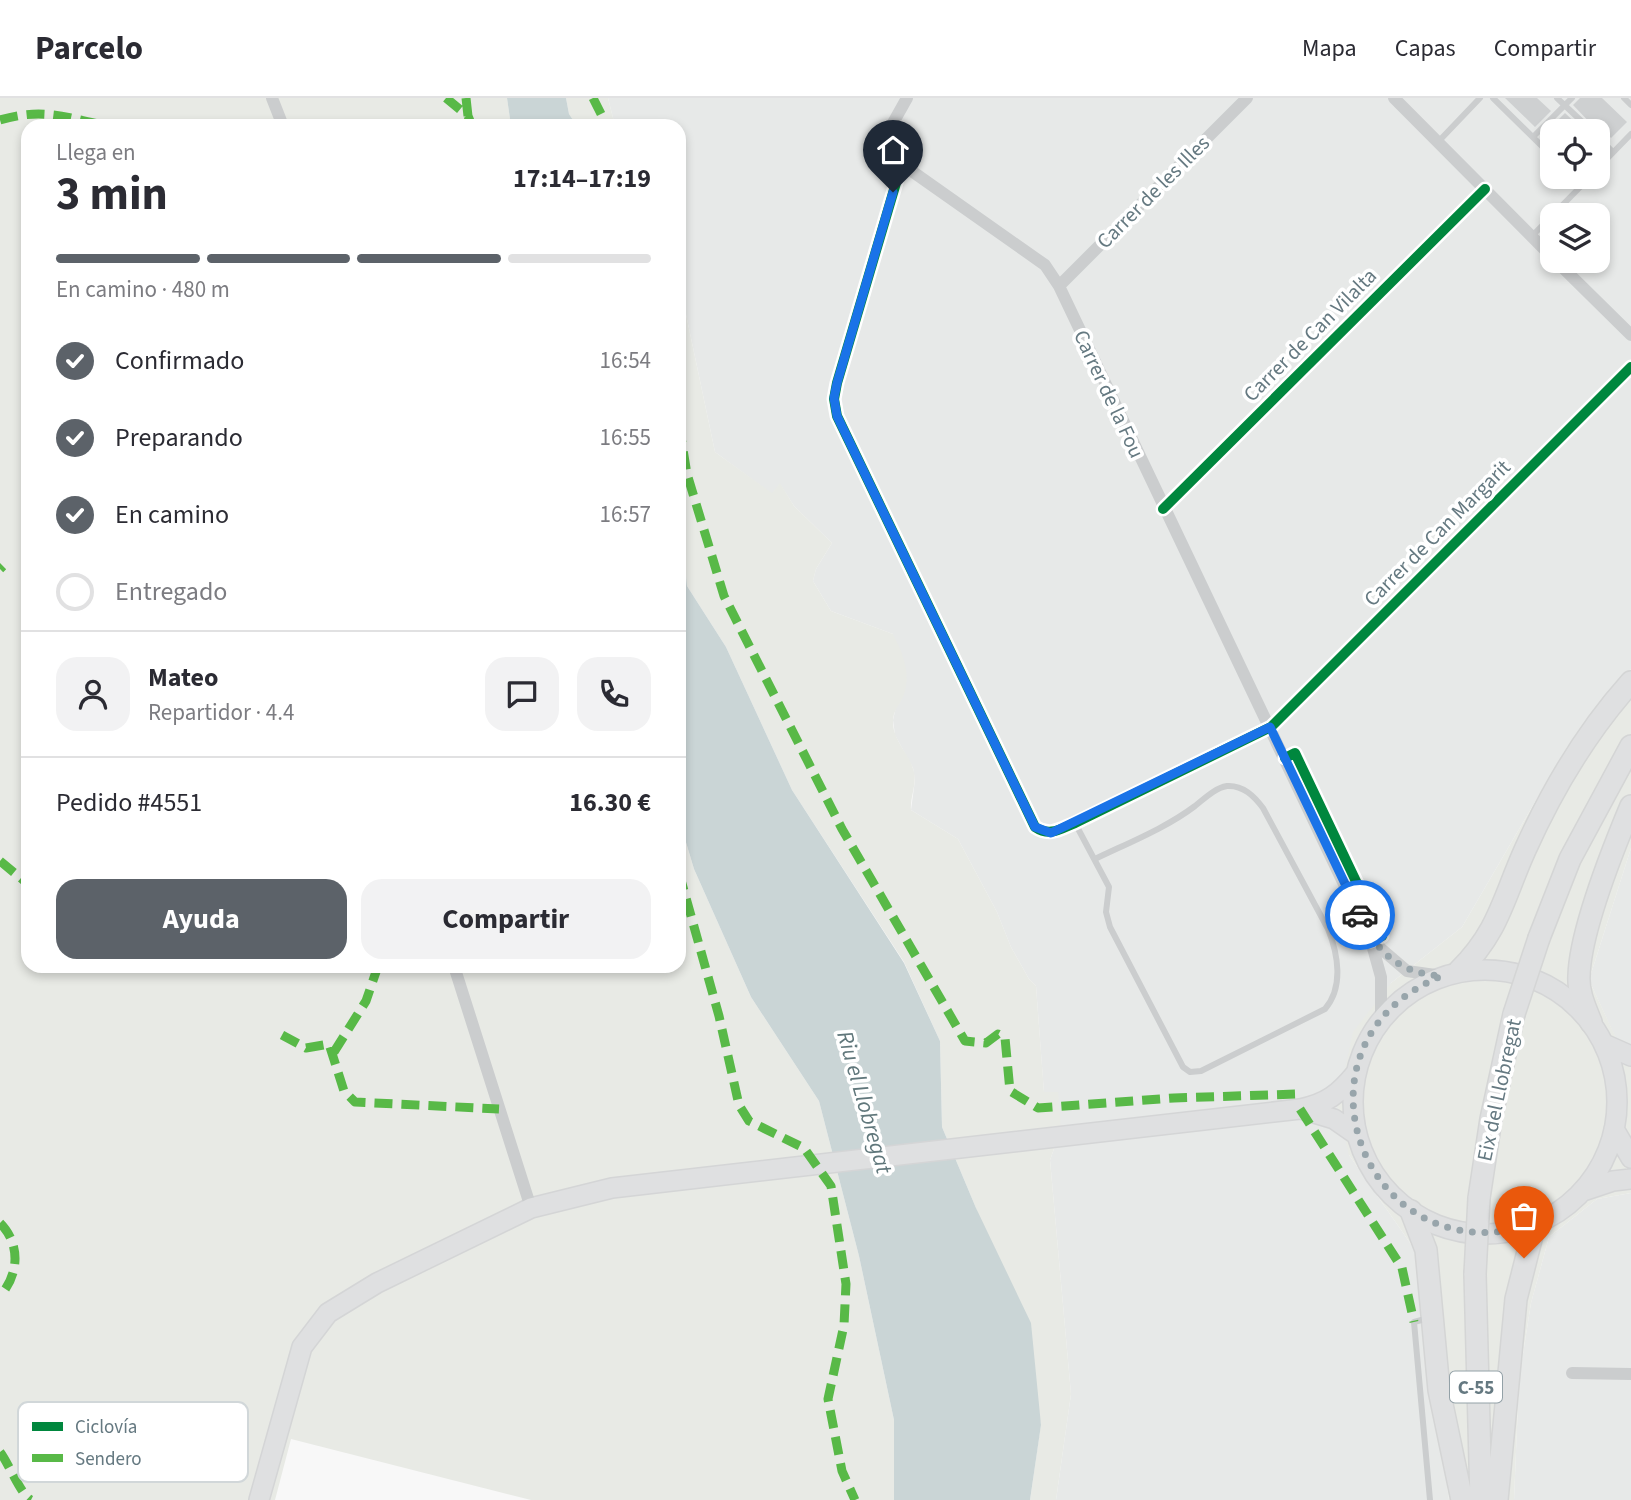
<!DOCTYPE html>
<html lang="es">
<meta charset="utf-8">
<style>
:root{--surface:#fff;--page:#f2f2f3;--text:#2b2b33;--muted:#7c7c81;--line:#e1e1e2;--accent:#5c6269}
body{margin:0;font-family:"Source Sans 3",sans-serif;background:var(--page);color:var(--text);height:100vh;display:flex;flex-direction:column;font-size:26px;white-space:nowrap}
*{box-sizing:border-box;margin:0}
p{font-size:23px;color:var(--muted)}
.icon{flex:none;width:38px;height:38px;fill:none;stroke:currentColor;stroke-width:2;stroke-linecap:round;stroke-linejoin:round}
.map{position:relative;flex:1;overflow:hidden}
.panel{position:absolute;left:21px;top:21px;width:665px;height:854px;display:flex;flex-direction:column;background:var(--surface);border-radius:21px;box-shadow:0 4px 10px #0003}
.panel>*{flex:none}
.fabs{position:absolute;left:1540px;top:21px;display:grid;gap:14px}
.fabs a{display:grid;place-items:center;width:70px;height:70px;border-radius:14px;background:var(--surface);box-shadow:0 4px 10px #0003;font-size:35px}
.pin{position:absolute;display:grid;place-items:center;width:60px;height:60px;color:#fff;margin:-72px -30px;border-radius:50% 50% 50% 0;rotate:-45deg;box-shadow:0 0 7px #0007}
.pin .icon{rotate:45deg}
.courier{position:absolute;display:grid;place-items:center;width:70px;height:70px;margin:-35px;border:5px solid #1a73e8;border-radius:50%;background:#fff;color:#222;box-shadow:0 2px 9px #0007}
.head em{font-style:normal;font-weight:700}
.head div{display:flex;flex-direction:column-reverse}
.head{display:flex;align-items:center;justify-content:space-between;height:119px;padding:0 35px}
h1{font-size:46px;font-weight:700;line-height:52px}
.bar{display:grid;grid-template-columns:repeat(4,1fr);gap:10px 7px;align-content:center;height:84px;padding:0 35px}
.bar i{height:9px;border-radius:5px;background:var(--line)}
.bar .selected{background:var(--accent)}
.bar p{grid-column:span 4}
.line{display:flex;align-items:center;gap:18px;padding:0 35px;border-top:2px solid var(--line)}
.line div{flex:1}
.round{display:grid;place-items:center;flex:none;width:74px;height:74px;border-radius:21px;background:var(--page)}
ol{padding:0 35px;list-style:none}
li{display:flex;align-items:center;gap:21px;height:77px}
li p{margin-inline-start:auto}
li .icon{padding:7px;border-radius:50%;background:var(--accent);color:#fff;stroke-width:4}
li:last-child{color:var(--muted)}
li i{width:38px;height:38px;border:4px solid var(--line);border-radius:50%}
.button{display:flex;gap:14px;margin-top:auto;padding:14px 35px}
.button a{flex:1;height:80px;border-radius:21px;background:var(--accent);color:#fff;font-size:28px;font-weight:700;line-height:80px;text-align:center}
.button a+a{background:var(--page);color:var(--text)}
header{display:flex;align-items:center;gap:42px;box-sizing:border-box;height:98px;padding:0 35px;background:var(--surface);border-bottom:2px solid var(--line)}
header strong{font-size:33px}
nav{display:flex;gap:38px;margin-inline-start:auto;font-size:24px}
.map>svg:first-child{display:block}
.built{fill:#e7e9e8;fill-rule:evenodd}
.green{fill:#e8eae5}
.water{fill:#cad5d6}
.building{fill:#ced0d1}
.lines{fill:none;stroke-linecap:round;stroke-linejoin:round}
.secondary-casing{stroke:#d4d5d6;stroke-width:22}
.trunk-casing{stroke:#d4d5d5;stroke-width:24}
.service{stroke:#cbcdce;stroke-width:6}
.minor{stroke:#cbcdce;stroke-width:12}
.secondary{stroke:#dfe0e1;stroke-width:19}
.trunk{stroke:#dfe0e1;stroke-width:21}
.trunk-bridge-casing{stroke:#d4d5d5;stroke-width:24;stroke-linecap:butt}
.trunk-bridge{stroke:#dfe0e1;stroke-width:21}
.quiet{stroke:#58b947;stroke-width:9;stroke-dasharray:18 9;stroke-linecap:butt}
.cycleway-casing{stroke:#fff;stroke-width:15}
.cycleway{stroke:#00873e;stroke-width:10}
.done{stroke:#98a5ab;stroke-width:7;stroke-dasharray:0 12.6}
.route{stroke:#1a73e8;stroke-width:9}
.labels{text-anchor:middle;stroke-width:7;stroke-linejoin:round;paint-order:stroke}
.shield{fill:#fff;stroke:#93a1a7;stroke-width:2}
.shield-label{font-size:19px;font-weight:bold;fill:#657981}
.street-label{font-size:21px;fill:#657981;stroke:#fff}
.water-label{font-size:23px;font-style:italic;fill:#60777b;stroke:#fff}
.key{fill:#fff;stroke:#d1d7d9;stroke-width:2}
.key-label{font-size:19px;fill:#657981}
</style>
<header>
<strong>Parcelo</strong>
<nav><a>Mapa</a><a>Capas</a><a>Compartir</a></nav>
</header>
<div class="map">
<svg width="1631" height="1402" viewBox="0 0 1631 1402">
<rect width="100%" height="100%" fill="#f8f8f8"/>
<path class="built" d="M608,0H1631V571L1567,649L1462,829L1391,885L1349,1057L1417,1155L1449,1402H1056L1071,1296L1050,1062L1061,1031L1044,995L1036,888L1029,881L1011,849L997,814L958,741L911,712L915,682L913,670L895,637L893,622L896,609L893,536L831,513L813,483L816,471L832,445L794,408L780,386L772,396L715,354L679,183V28H615ZM1552,33H1598V79H1552ZM1552,117H1598V163H1552Z
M1631,750V952L1617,943L1589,882Z
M1631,1095V1402H1514L1519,1281L1531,1205L1549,1139L1597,1101Z"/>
<path class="green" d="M0,0H507L511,28H28V868H679V721L694,771L751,899L819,1003L859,1158L894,1322V1402H531L291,1341L275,1402H0Z
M566,0H608L615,28H577L569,16Z
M679,183L715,354L772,395L780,385L794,408L832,445L816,471L813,483L831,513L893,536C903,556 912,576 903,599C899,608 893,612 893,624C893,643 910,656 914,674C917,686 910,699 911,712L958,741L997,814L1011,849L1029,881L1036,888L1044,994H1058L1061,1031L1050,1062L1071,1296L1056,1402H1030L1041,1326L976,1110L942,1029L940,943L904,864L792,692L726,549L687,488L679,410Z
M1631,571V750L1589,882L1617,942L1631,952V1095L1597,1101L1549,1139L1531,1205L1519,1281L1514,1402H1449L1417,1155L1349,1057L1337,1008L1353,934L1391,885L1462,829L1567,649Z"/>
<path class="water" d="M507,0H566L569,16L577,28H511Z
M679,410L687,488L726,549L792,692L904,865L940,943L942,1029L976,1110L1031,1225L1041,1327L1030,1402H894V1322L859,1158L819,1003L751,899L694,771L679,721Z"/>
<path class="building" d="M1505,0H1537L1551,13L1535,29Z
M1580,0H1602L1627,24L1611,40L1605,33H1598L1573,7Z
M1565,15L1584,33H1552V46L1543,37Z"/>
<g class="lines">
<defs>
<path id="secondary" d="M1353 1004a132 132 0 1 1 264 0a132 132 0 1 1-264 0Z
M1604,946L1631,958
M1304,1012L1334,1021L1357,1037
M1614,1031L1631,1060
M1583,1093L1613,1083L1631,1081
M259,1402L302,1249L328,1215L377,1185L531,1110L612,1090L1300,1011C1326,1006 1339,996 1356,975"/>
<path id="trunk" d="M1539,840L1570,761L1631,648
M1459,873C1499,833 1503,801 1525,752C1552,692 1587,633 1631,584
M1591,924C1585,909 1578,894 1579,878C1580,833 1613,751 1631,708
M1479,1100L1491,1021L1514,916
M1411,1113L1426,1152L1439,1292L1462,1402
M1475,1176L1481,1402
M1497,1402L1516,1201L1535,1126"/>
</defs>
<use href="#secondary" class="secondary-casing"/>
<use href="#trunk" class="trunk-casing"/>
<path class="service" d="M1493,0L1552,58
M1557,0L1592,33
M1624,0L1631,7
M1533,39L1572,0
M1598,39L1613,54
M1438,44L1480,0
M1598,70L1631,36
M1574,79L1582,87
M1532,138L1590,79
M1075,725L1109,789L1106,814L1110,829L1183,969L1190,974L1201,973L1325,911C1344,889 1338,856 1328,831L1263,710C1254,698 1243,687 1227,688C1215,690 1205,700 1195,708C1166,730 1128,745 1095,761
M1429,1220L1414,1224L1430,1402"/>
<path class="minor" d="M272,0L283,28
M907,0L879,50L1045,167L1059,188L1371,843L1381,879V921
M1394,0L1552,159
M901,68L837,285L834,301L837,318L1035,729C1050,739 1060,731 1075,725L1271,629L1631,269
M1556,163L1631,237
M1059,188L1247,0
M1163,411L1485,91
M1372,843L1407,873L1442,878
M454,868L531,1110
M1572,1275L1631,1276"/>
<use href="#secondary" class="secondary"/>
<use href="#trunk" class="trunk"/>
<defs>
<path id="trunk-bridge" d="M1514,916L1539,840
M1475,1176L1479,1100"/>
</defs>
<use href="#trunk-bridge" class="trunk-bridge-casing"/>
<use href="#trunk-bridge" class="trunk-bridge"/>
<path class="quiet" d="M446,0L468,18L472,28
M466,0L468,18
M593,0L607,28
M0,22C45,9 65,20 109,28
M679,327L687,376L724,498L842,731L965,943L986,945L998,936L1005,940L1010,993L1038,1010L1174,1000L1298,996
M0,471L3,468
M0,763L28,786
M679,775L719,918L739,1007L749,1023L804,1050L831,1088L846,1186L844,1227L828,1301L842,1373L855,1402
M282,937L306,950L329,946L344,993L355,1004L499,1011
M334,954L366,903L378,868
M1300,1011L1402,1170L1414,1224
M0,1125C21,1146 19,1177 0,1198
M0,1354C9,1366 21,1397 31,1402"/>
<defs>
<path id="cycleway" d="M901,68L837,285L834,301L837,318L1035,729C1050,739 1060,731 1075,725L1271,629L1631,269
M1163,411L1485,91
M1285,660L1295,655L1382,838L1371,843"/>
</defs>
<use href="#cycleway" class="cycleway-casing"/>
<use href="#cycleway" class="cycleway"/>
</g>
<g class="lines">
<path class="done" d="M1360,817C1377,855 1399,875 1442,878C1276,944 1363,1182 1535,1126L1524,1160"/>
<path class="route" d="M893,94L837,285L834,300L837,318L1035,729L1051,735L1270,629L1360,817"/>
</g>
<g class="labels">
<rect class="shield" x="1450" y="1273.5" width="52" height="31" rx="5"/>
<g class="shield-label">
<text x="1476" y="1296">C-55</text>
</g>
<g class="street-label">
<text transform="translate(1153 94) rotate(-45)" y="7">Carrer de les Illes</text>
<text transform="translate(1310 237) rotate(-45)" y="7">Carrer de Can Vilalta</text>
<text transform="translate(1109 296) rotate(65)" y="7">Carrer de la Fou</text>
<text transform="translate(1437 435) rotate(-45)" y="7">Carrer de Can Margarit</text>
<text transform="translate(1499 992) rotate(-78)" y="7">Eix del Llobregat</text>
</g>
<g class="water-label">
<text transform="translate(865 1004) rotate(74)" y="8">Riu el Llobregat</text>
</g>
</g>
<rect x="18" y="1304" width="230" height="80" rx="10" class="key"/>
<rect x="32" y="1324" width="31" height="9" fill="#00873e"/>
<rect x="32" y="1356" width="31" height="8" fill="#58b947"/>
<g class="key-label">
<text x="75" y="1335">Ciclovía</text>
<text x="75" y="1367">Sendero</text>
</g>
</svg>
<div class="fabs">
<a><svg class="icon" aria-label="locate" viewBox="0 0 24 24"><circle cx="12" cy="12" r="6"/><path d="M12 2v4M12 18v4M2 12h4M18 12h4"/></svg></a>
<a><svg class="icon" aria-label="layers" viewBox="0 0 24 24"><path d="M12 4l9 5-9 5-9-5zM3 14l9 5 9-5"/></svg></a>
</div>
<div class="pin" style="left:1524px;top:1160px;background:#ea580c"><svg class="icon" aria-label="bag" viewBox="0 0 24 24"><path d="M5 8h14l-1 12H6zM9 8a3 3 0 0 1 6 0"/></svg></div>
<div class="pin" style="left:893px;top:94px;background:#1f2937"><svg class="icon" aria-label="home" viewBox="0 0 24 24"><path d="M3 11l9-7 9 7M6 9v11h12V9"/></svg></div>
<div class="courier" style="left:1360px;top:817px"><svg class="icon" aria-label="car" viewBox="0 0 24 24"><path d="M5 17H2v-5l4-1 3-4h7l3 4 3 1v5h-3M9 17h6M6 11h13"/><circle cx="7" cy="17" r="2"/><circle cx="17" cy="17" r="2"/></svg></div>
<section class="panel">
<div class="head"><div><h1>3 min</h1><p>Llega en</p></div><em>17:14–17:19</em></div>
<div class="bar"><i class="selected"></i><i class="selected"></i><i class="selected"></i><i></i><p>En camino · 480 m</p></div>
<ol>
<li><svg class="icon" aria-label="check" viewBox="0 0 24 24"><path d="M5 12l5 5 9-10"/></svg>Confirmado<p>16:54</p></li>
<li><svg class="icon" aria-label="check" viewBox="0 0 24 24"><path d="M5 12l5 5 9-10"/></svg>Preparando<p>16:55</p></li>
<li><svg class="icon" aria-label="check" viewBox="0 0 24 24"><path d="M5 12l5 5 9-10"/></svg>En camino<p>16:57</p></li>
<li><i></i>Entregado</li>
</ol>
<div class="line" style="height:126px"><a class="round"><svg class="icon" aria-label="person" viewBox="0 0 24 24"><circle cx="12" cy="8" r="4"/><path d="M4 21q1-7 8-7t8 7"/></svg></a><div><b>Mateo</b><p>Repartidor · 4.4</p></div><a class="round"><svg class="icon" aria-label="chat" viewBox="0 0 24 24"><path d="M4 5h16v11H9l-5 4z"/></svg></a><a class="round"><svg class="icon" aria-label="phone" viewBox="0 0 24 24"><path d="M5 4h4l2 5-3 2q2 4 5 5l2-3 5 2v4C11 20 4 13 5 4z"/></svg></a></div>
<div class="line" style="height:91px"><div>Pedido #4551</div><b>16.30 €</b></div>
<div class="button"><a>Ayuda</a><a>Compartir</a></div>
</section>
</div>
